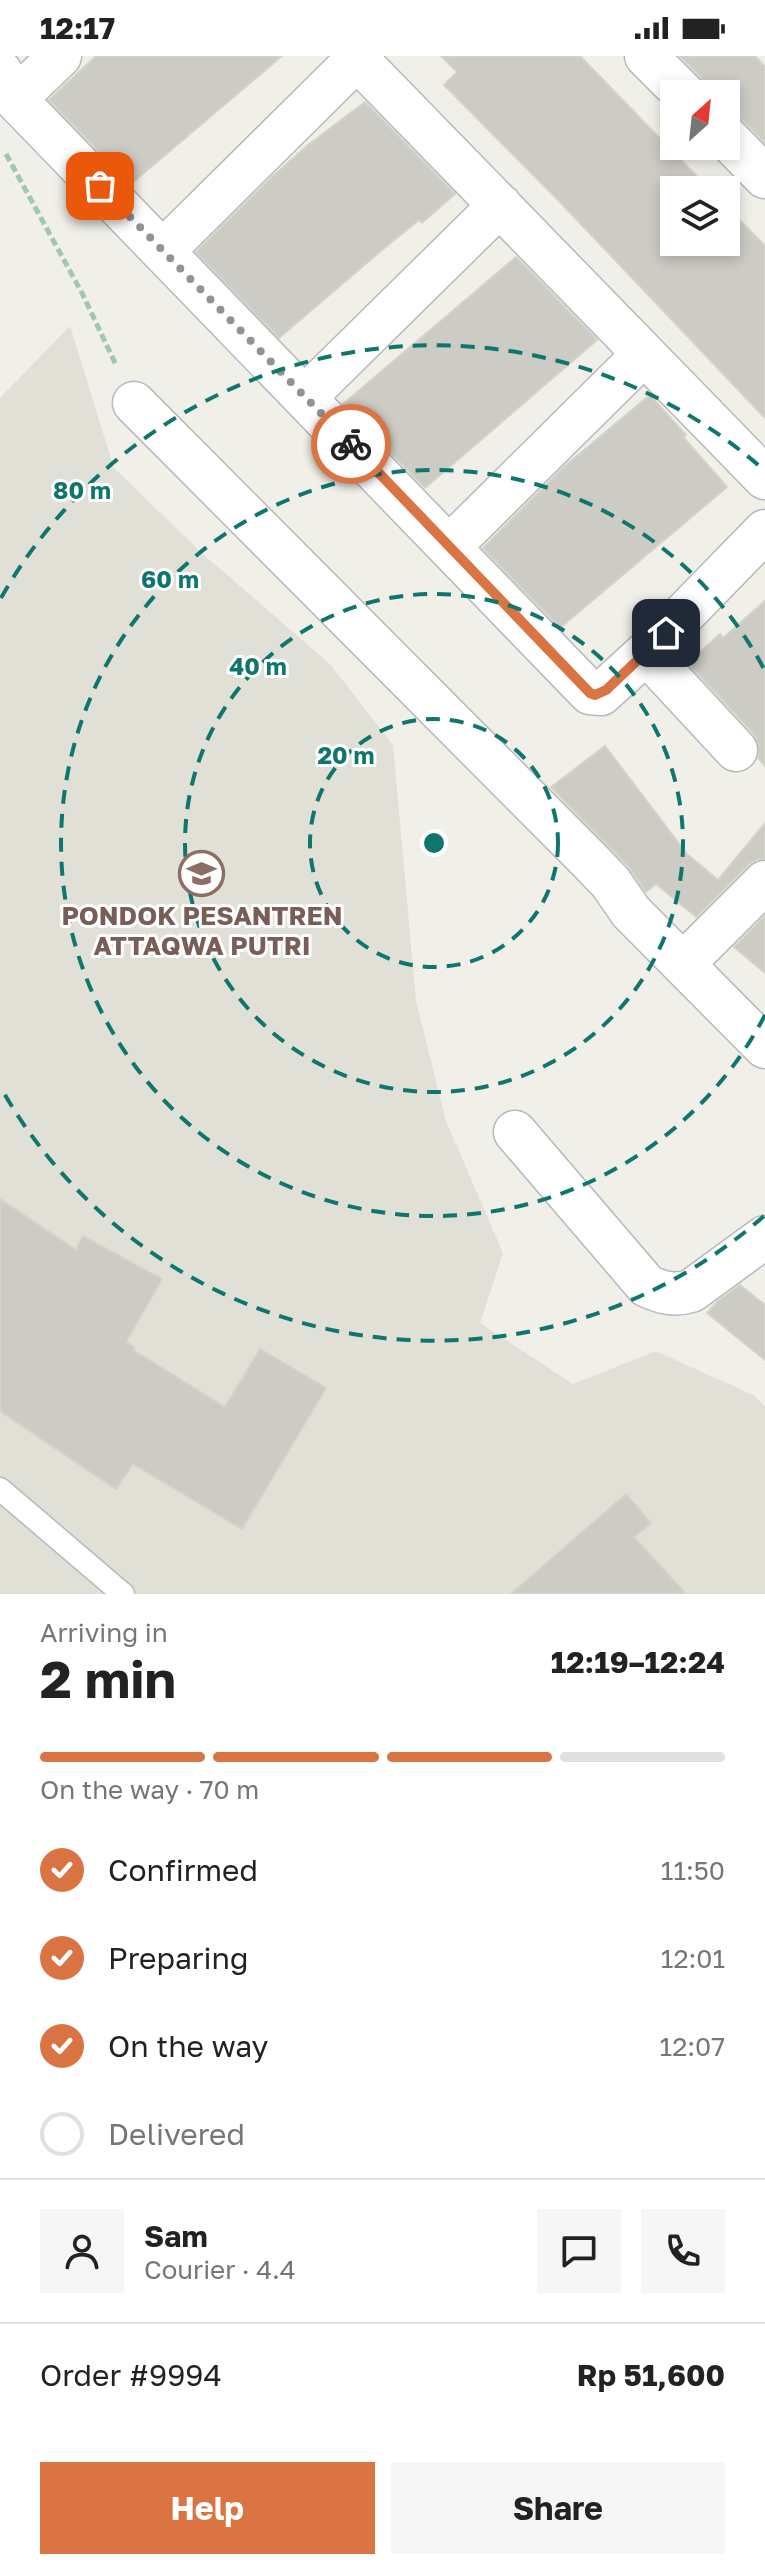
<!DOCTYPE html>
<meta charset="utf-8">
<style>
:root{--surface:#fff;--page:#f6f6f6;--text:#222;--muted:#767676;--line:#e0e0e0;--accent:#db7443}
body{margin:0;font-family:"Golos Text",sans-serif;background:var(--page);color:var(--text);height:100vh;display:flex;flex-direction:column;font-size:30px;white-space:nowrap}
*{box-sizing:border-box;margin:0}
p{font-size:26px;color:var(--muted)}
.icon{flex:none;width:44px;height:44px;fill:none;stroke:currentColor;stroke-width:2;stroke-linecap:round;stroke-linejoin:round}
.map{position:relative;height:1538px;overflow:hidden}
.sheet{display:flex;flex-direction:column;background:var(--surface);flex:1}
.sheet>*{flex:none}
.needle{width:52px;rotate:27deg}
.controls{position:absolute;left:660px;top:24px;display:grid;gap:16px}
.controls a{display:grid;place-items:center;width:80px;height:80px;border-radius:0px;background:var(--surface);box-shadow:0 4px 12px #0003;font-size:40px}
.pin{position:absolute;display:grid;place-items:center;width:68px;height:68px;color:#fff;margin:-34px;border-radius:16px;box-shadow:0 4px 12px #0006}
.courier{position:absolute;display:grid;place-items:center;width:80px;height:80px;margin:-40px;border:6px solid #db7443;border-radius:50%;background:#fff;color:#222;box-shadow:0 2px 10px #0007}
.head em{font-style:normal;font-weight:700}
.head div{display:flex;flex-direction:column-reverse}
.head{display:flex;align-items:center;justify-content:space-between;height:136px;padding:0 40px}
h1{font-size:52px;font-weight:700;line-height:60px}
.bar{display:grid;grid-template-columns:repeat(4,1fr);gap:12px 8px;align-content:center;height:96px;padding:0 40px}
.bar i{height:10px;border-radius:6px;background:var(--line)}
.bar .selected{background:var(--accent)}
.bar p{grid-column:span 4}
.line{display:flex;align-items:center;gap:20px;padding:0 40px;border-top:2px solid var(--line)}
.line div{flex:1}
.round{display:grid;place-items:center;flex:none;width:84px;height:84px;border-radius:0px;background:var(--page)}
ol{padding:0 40px;list-style:none}
li{display:flex;align-items:center;gap:24px;height:88px}
li p{margin-inline-start:auto}
li .icon{padding:8px;border-radius:50%;background:var(--accent);color:#fff;stroke-width:4}
li:last-child{color:var(--muted)}
li i{width:44px;height:44px;border:4px solid var(--line);border-radius:50%}
.primary-button{display:flex;gap:16px;margin-top:auto;padding:16px 40px}
.primary-button a{flex:1;height:92px;border-radius:0px;background:var(--accent);color:#fff;font-size:32px;font-weight:700;line-height:92px;text-align:center}
.primary-button a+a{background:var(--page);color:var(--text)}
.status{display:flex;justify-content:space-between;align-items:center;height:56px;padding:0 40px;background:var(--surface);direction:ltr}
.status svg{height:22px;fill:currentColor}
.map>svg:first-child{display:block}
.education{fill:#e0e0d6}
.building{fill:#cccbc4;stroke:#d4d3c7;stroke-width:2}
.lines{fill:none;stroke-linecap:round;stroke-linejoin:round}
.lane-casing{stroke:#b8b8bd;stroke-width:25}
.street-casing{stroke:#b8b8bd;stroke-width:45}
.path{stroke:#a0c6b4;stroke-width:5;stroke-dasharray:8 4;stroke-linecap:butt}
.lane{stroke:#fff;stroke-width:22}
.street{stroke:#fff;stroke-width:42}
.done{stroke:#929394;stroke-width:8;stroke-dasharray:0 14.4}
.route{stroke:#db7443;stroke-width:10}
.ring{fill:none;stroke:#0f766e;stroke-width:4;stroke-dasharray:14 10}
.labels{text-anchor:middle;stroke-width:6;stroke-linejoin:round;paint-order:stroke}
.education-label{font-size:26px;font-weight:bold;fill:#785e54;stroke:#fff}
.centre{fill:#0f766e;stroke:#fff;stroke-width:4}
.ring-label{font-size:24px;text-anchor:middle;font-weight:bold;fill:#0f766e;stroke:#fff;stroke-width:6;stroke-linejoin:round;paint-order:stroke}
</style>
<div class="status"><b>12:17</b><svg viewBox="0 0 49 12"><path d="M0 12V9h3v3zM5 12V6h3v6zM10 12V3h3v9zM15 12V0h3v12zM26 1h20v11H26zM47 4h2v5h-2z"/></svg></div>
<div class="map">
<svg width="765" height="1538" viewBox="0 0 765 1538">
<rect width="100%" height="100%" fill="#f0f0e8"/>
<path class="education" d="M70,270L114,412L204,499L330,608L393,689L416,945L446,1065L503,1197L480,1267L573,1328L656,1295L753,1339L765,1350V1538H0V342Z"/>
<path class="building" d="M96,0H282L131,128L49,44Z
M441,0H580L710,134H674V186H726V150L765,190V362L559,145L444,29L457,16Z
M680,0H755L765,11V87L743,64L726,56V38H707V31L701,21Z
M365,46L455,138L422,167L419,164L382,194L279,282L196,196L273,120L308,89Z
M516,201L597,284L425,432L343,348Z
M650,339L686,379L683,381L727,431L560,572L483,492L565,410Z
M765,545V710L758,702L759,689L754,678L688,607L720,578L723,582Z
M605,690L687,798L718,824L765,767V803H758L748,809L696,861L656,828L646,836L629,811L551,731Z
M765,860V917L734,891Z
M0,1143L76,1194L83,1180L162,1223L126,1286L134,1291L133,1294L225,1351L260,1293L326,1332L242,1473L133,1408L116,1433L0,1355Z
M740,1229L765,1249V1304L707,1257L717,1246Z
M626,1438L651,1467L634,1481L686,1538H511Z"/>
<g class="lines">
<defs>
<path id="lane" d="M0,1433L123,1538"/>
<path id="street" d="M354,0L765,422
M646,0L684,38
M0,15L15,43L590,637L601,638L646,597L765,475
M15,43L60,0
M726,81L765,121
M163,195L360,0
M305,341L500,149
M134,347L592,807L611,827L631,856L765,991
M450,490L644,298
M646,597L736,694
M683,908L765,826
M515,1076L647,1230C663,1237 674,1240 691,1235L765,1181"/>
</defs>
<use href="#lane" class="lane-casing"/>
<use href="#street" class="street-casing"/>
<path class="path" d="M6,98L82,237L116,309"/>
<use href="#lane" class="lane"/>
<use href="#street" class="street"/>
</g>
<g class="lines">
<path class="done" d="M100,130L351,388"/>
<path class="route" d="M351,388L590,637L595,639L606,634L666,577"/>
</g>
<g class="ring">
<circle cx="434" cy="787" r="124"/>
<circle cx="434" cy="787" r="249"/>
<path d="M765 959A373 373 0 1 1 765 615"/>
<path d="M764 1160A498 498 0 0 1 1 1032M1 542A498 498 0 0 1 764 414"/>
</g>
<defs>
<symbol id="school-ring" viewBox="-11 -11 22 22"><circle r="9.5" fill="#fff" stroke="#8d6e63" stroke-width="1.5"/><path d="M0-5L7-2L0 1L-7-2ZM-4 1L0 2.5L4 1V4Q0 6-4 4Z" fill="#8d6e63"/></symbol>
</defs>
<g fill-rule="evenodd">
<use href="#school-ring" x="176" y="792" width="51" height="51"/>
</g>
<g class="labels">
<g class="education-label">
<text x="202" y="869">PONDOK PESANTREN<tspan x="202" dy="30">ATTAQWA PUTRI</tspan></text>
</g>
</g>
<circle cx="434" cy="787" r="12" class="centre"/>
<g class="ring-label">
<text x="82" y="443">80 m</text>
<text x="170" y="532">60 m</text>
<text x="258" y="619">40 m</text>
<text x="346" y="708">20 m</text>
</g>
</svg>
<div class="controls">
<a><svg class="needle" viewBox="-14 -14 28 28"><path d="M0-13l5 13h-10z" fill="#e53935"/><path d="M0 13l5-13h-10z" fill="#767676"/></svg></a>
<a><svg class="icon" aria-label="layers" viewBox="0 0 24 24"><path d="M12 4l9 5-9 5-9-5zM3 14l9 5 9-5"/></svg></a>
</div>
<div class="pin" style="left:100px;top:130px;background:#ea580c"><svg class="icon" aria-label="bag" viewBox="0 0 24 24"><path d="M5 8h14l-1 12H6zM9 8a3 3 0 0 1 6 0"/></svg></div>
<div class="pin" style="left:666px;top:577px;background:#1f2937"><svg class="icon" aria-label="home" viewBox="0 0 24 24"><path d="M3 11l9-7 9 7M6 9v11h12V9"/></svg></div>
<div class="courier" style="left:351px;top:388px"><svg class="icon" aria-label="bike" viewBox="0 0 24 24"><circle cx="6" cy="16" r="4"/><circle cx="18" cy="16" r="4"/><path d="M6 16l4-8h5l3 8M10 8l3 8H6M13 5h3"/></svg></div>
</div>
<section class="sheet">
<div class="head"><div><h1>2 min</h1><p>Arriving in</p></div><em>12:19–12:24</em></div>
<div class="bar"><i class="selected"></i><i class="selected"></i><i class="selected"></i><i></i><p>On the way · 70 m</p></div>
<ol>
<li><svg class="icon" aria-label="check" viewBox="0 0 24 24"><path d="M5 12l5 5 9-10"/></svg>Confirmed<p>11:50</p></li>
<li><svg class="icon" aria-label="check" viewBox="0 0 24 24"><path d="M5 12l5 5 9-10"/></svg>Preparing<p>12:01</p></li>
<li><svg class="icon" aria-label="check" viewBox="0 0 24 24"><path d="M5 12l5 5 9-10"/></svg>On the way<p>12:07</p></li>
<li><i></i>Delivered</li>
</ol>
<div class="line" style="height:144px"><a class="round"><svg class="icon" aria-label="person" viewBox="0 0 24 24"><circle cx="12" cy="8" r="4"/><path d="M4 21q1-7 8-7t8 7"/></svg></a><div><b>Sam</b><p>Courier · 4.4</p></div><a class="round"><svg class="icon" aria-label="chat" viewBox="0 0 24 24"><path d="M4 5h16v11H9l-5 4z"/></svg></a><a class="round"><svg class="icon" aria-label="phone" viewBox="0 0 24 24"><path d="M5 4h4l2 5-3 2q2 4 5 5l2-3 5 2v4C11 20 4 13 5 4z"/></svg></a></div>
<div class="line" style="height:104px"><div>Order #9994</div><b>Rp 51,600</b></div>
<div class="primary-button"><a>Help</a><a>Share</a></div>
</section>
